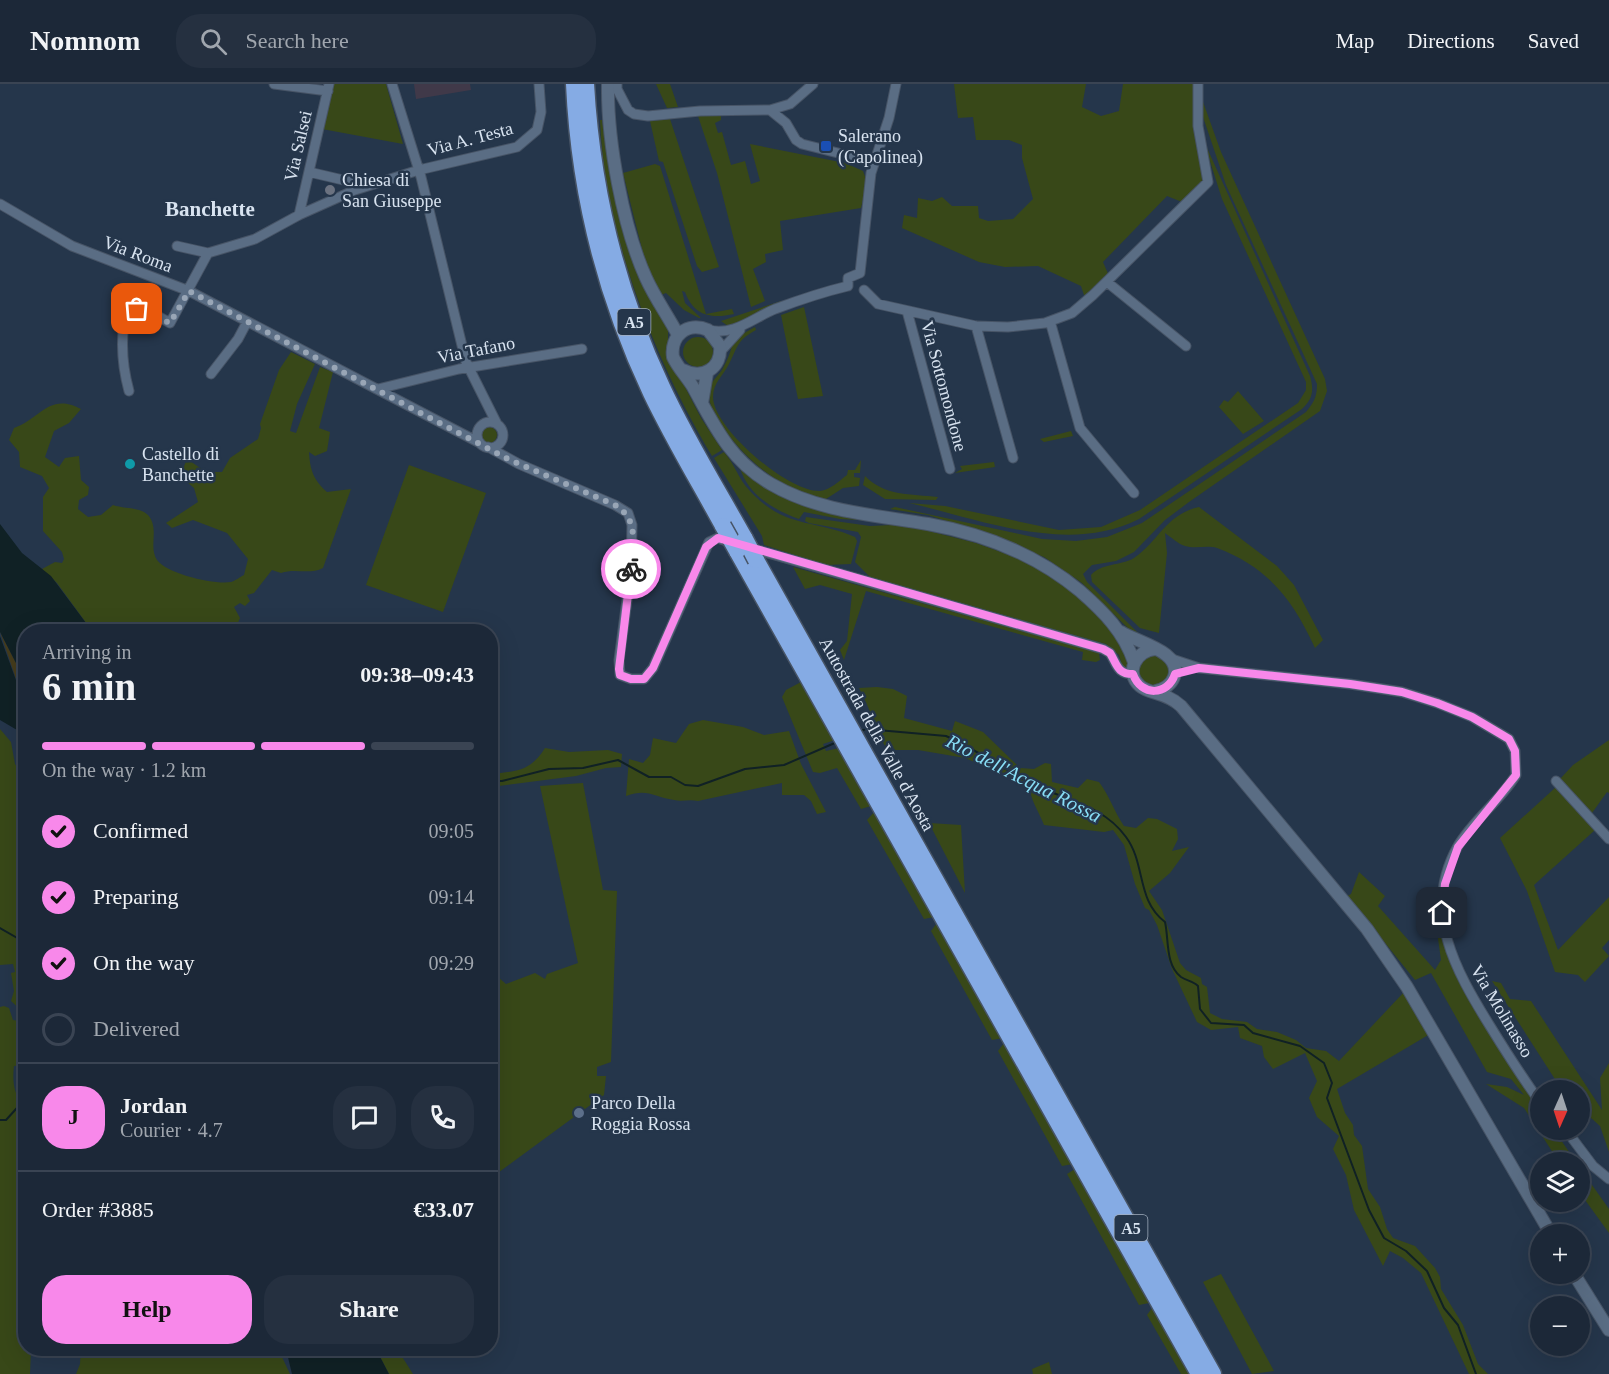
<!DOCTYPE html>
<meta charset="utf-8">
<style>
:root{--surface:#1c2838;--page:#253040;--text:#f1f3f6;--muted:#a0a6ae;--line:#3a4453;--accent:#f888ea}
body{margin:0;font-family:Georgia,serif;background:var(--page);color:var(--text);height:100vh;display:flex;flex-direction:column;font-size:22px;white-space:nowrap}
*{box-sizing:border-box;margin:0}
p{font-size:20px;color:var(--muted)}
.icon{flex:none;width:33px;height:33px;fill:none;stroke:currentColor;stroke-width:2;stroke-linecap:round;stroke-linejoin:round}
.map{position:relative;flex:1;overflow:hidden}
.details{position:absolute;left:18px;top:540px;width:480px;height:732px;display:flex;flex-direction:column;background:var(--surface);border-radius:24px;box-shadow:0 6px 24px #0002,0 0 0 2px var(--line)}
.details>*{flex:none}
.needle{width:39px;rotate:183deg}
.fabs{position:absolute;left:1530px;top:996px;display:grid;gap:12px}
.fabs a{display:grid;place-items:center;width:60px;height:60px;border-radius:50%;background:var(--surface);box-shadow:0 6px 24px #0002,0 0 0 2px var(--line);font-size:30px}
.pin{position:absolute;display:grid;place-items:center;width:51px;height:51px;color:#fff;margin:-26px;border-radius:12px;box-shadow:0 3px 9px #0006}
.courier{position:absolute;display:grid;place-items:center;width:60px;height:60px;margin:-30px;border:4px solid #f888ea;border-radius:50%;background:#fff;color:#222;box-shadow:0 2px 8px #0007}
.head em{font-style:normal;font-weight:800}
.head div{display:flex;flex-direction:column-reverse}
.head{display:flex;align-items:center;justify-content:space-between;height:102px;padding:0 24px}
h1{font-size:39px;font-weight:800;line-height:45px}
.bar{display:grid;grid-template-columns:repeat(4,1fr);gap:9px 6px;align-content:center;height:72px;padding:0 24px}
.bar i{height:8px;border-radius:4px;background:var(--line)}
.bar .selected{background:var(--accent)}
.bar p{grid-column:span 4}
.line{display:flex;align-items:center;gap:15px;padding:0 24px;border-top:2px solid var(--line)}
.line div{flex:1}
.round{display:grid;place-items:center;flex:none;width:63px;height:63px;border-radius:24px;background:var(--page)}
ol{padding:0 24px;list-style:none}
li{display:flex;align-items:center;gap:18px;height:66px}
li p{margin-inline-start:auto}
li .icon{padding:6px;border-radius:50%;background:var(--accent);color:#111;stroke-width:4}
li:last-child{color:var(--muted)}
li i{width:33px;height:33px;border:3px solid var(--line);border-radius:50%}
.action{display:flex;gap:12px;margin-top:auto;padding:12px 24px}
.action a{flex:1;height:69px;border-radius:24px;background:var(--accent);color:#111;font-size:24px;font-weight:800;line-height:69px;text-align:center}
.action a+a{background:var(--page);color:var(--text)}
header{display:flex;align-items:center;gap:36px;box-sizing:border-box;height:84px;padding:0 30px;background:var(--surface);border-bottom:2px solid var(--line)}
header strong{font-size:28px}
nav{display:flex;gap:33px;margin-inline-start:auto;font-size:21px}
.search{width:420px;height:54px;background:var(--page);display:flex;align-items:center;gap:15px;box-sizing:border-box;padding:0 21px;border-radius:24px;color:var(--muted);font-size:22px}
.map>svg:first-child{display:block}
.industrial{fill:#403949}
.green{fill:#384818}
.sand{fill:#453c1c}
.water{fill:#102125}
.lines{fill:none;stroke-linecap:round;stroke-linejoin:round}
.stream{stroke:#102125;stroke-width:2}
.street-casing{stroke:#475466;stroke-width:11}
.secondary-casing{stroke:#475466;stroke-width:14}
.highway-casing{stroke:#475466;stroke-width:19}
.street{stroke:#5a6d84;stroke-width:9}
.secondary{stroke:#5a6d84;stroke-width:12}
.highway{stroke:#85abe4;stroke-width:16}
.highway-bridge-casing{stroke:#475466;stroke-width:19;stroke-linecap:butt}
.highway-bridge{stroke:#85abe4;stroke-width:16}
.done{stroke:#99a6b6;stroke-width:6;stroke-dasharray:0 10.8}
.route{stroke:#f888ea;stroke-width:8}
.transit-dot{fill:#1a4fb4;stroke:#25364b;stroke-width:2}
.worship-dot{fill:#6b7280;stroke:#25364b;stroke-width:2}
.culture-dot{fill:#0f9aa8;stroke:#25364b;stroke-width:2}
.service-dot{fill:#5c6f8a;stroke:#25364b;stroke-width:2}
.labels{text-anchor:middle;stroke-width:5;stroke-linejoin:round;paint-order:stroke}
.shield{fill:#25364b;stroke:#a2afbe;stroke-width:1.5}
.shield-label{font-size:16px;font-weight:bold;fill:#d8e3f0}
.poi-label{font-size:18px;fill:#d8e3f0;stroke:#25364b;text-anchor:start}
.street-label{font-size:18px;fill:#d8e3f0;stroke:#25364b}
.water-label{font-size:20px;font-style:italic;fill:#87ddf5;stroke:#25364b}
.quarter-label{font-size:21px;font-weight:bold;fill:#d8e3f0;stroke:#25364b}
</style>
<header>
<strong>Nomnom</strong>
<div class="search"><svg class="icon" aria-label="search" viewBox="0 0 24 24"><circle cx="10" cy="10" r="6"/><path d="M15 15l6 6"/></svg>Search here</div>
<nav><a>Map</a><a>Directions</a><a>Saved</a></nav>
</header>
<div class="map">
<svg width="1609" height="1290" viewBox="0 0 1609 1290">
<rect width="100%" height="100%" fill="#25364b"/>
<path class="industrial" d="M414,0H470L471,6L416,15Z"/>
<path class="green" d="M334,0H386L403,60L322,45Z
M656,0H670L678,23L667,24Z
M954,0H1086L1082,23L1101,32L1119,27L1123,0H1195L1205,90L1201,100L1182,118L1167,112L1103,178L1109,192L1088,211H1084L1081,202L1038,182L1005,183L979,178L902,144L904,131L917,134L918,114L932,117L942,113L952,122H978L979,134L988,137L1013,135L1033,115L1022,74V61L1009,56H976L973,33L958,34Z
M1202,15L1221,68L1325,295L1327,307L1320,327L1189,418L1165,436L1134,468L1116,477L1092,481L1083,490L1087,498L1138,549L1157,559L1135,551L1082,499L1044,473L962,442L928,431L890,425L895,423L1042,455L1076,457L1107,453L1142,439L1306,328C1314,318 1317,313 1317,300L1226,101L1202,30Z
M721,31V36L715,39L718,49L722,48L731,81L745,77L751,100L760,97L750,60L845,79L863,87L867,98L861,124L780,137L783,166L765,170L766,178L753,185L765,217L751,223L717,89L698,32Z
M670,35L719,183L702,188L697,182L663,78L659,77L650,37Z
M600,36H602L612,98L638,193L668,245V270L701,334L722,366L712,372C655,277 604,148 600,36Z
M1203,55L1310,292C1314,306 1313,315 1302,325L1139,435C1068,471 982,436 909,419L945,422L1059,446L1101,443L1140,426L1298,319L1306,306V298L1222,115Z
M655,80L660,82L706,230L732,225L734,230C711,235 694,232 685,208L682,207L685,219L701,234H699L684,226L666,209L661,211L646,181L623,89Z
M781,217L783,218L735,240L728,242L721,237Z
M804,223L823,312L798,315L781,231Z
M755,243L756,246C736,257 738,263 729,280C723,292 713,299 713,313C713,344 789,409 820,407C830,406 839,397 847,391L848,386H855L861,376L860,389H854V393L860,394L859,402L843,404L826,415C784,407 752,382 726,348C717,336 708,322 709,307C710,297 719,292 723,284C738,258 724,260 755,243Z
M683 268a15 15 0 1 1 30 0a15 15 0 1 1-30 0Z
M291,268L315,280L297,320L290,347L296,349L320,283L333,288L319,344L330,348L327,367L315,372L309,368C310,385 313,396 327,408L351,405L323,484C310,491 295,484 281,489L272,486L254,509L247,511L250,517L245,522L240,519L234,523L240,534L237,541L221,543L218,548L92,547L57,499L42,485L55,478L62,479L64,475L62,468L43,447V413L49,404L42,392L20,383L19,368L9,356L14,344C40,335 49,308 81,325L69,339L54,347L45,373L59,383L65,374L79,372L81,396L89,403L88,411L79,416L78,425L88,433L101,431L113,421C124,425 140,423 148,431C160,445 148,462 157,476C167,490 215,501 231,498C235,497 240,493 244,491L248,475L227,449L193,436L172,444L166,439L198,418L194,404L180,392L187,375L206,388H222L230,374L258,355L261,344L260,340L279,286Z
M1238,307L1264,337L1243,350L1219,323L1224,316L1228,318Z
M481 351a8 8 0 1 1 16 0a8 8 0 1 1-16 0Z
M1071,347L1073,352L1044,358L1040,355Z
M724,368C735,380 738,395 750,407C785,445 814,435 855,453L857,457L851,480L826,481L764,461L762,452L714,374Z
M994,378L995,383L955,389L962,385L960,382Z
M409,381L486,409L443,528L366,501Z
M740,384C786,419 823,427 879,437L840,435L804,428L799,435C774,426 748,411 740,384Z
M865,392C884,412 911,410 938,413L936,416L885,415L863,401Z
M1199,423L1277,482L1294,501L1323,556L1315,564C1293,516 1268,483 1217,464C1207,461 1195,465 1185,462C1178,460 1171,453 1165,449L1167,469L1159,549L1140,544L1092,498L1091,491C1101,479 1121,482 1134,474C1160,456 1165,431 1199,423Z
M806,433L870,442L893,441L925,446L976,459L1020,475L1060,496L1103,533L1128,565L1129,585L1122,582L1119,571L1106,560L870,493L855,478L861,453L858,448L809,439L805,437Z
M793,483L1079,563L1099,569L1100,576L1096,578L1082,576L1083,568L866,507L844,576L840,566L847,557L852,510L820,501L805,505Z
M1139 586a15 15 0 1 1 30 0a15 15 0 1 1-30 0Z
M801,598L835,656L823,660L826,667L839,664L871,722L861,725L837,684L820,689L813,688L782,613L786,606Z
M877,603L893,605L907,612L904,634L952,647L955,637L983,648L1020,684L1034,685L1045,679L1051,680L1052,698L1078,704L1087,695L1099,698C1110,713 1114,727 1124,742L1136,744L1148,734L1157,735L1177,745L1178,755L1172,767L1189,763L1170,789L1149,807L1162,826L1180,879L1186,886L1201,894L1202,900L1207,903L1210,929L1222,935L1247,938L1257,945L1277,948L1296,956L1306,964L1326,967L1339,977L1405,907L1430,950L1337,1005L1345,1029L1353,1041L1354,1051L1362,1062L1368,1105L1380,1123L1387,1145L1393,1154L1415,1162L1435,1184L1440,1193L1441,1205L1463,1241L1478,1280L1488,1290H1469L1421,1189L1403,1174L1390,1167L1383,1182L1354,1126L1346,1091L1333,1065L1339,1052L1317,1033L1309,1014L1317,997L1305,969L1273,985L1264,973L1262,962L1240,954L1238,943L1211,946L1197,938L1172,885L1157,841L1149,826L1145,824L1135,800L1124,761L1113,746L1104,748L1044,741C1039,728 1030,715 1029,701L965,674L918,666H887C876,646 870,624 859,604Z
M703,636L743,643L764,651L789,647L801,680L826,728L817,730L811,717L804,711H782V699L698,717C689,715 682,718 674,716C653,713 648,704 626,712L629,675L643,679L650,671L653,654L676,659L689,640Z
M0,645L11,658L15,680L25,695V930L11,917L14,907L11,889L15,888L13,880L0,881Z
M1609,656V709L1607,708L1592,729L1560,695L1573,681Z
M545,664L569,668L608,666L622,670L621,683L606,684L576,692L491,703V690C516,687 530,688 545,664Z
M583,699L603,806L617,807L611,978L597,983V992H606L604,1011L491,1094V887L506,900L535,889L545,895L547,890L578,879L540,702Z
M1556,703L1595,746L1534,801L1558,866L1609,813V856L1602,864L1609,872L1585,898L1578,891L1555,888L1527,807L1500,754Z
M875,727L934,833L924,835L867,736Z
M929,739L961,741L965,809Z
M1359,788L1385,812L1378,822L1435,886L1441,876L1436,840L1438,820C1439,884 1483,936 1515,989C1529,1013 1540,1017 1540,1046H1554L1576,1078H1559L1524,1024L1486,1000L1507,1003L1524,1011L1511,995L1487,988L1431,889L1415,896L1347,812L1351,810Z
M937,839L1003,954L992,956L931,847Z
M1492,897L1501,899L1510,915L1531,917L1602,1026L1600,994L1609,979V1068L1600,1042L1580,1024V1006H1563L1560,1003Z
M4,922L9,924L13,936L25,938V981L14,982C12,998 14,1012 25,1023L26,1264L31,1265L30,1290H0V923Z
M1004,959L1073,1080L1062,1082L998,967Z
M1580,1084L1609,1125V1149L1580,1109Z
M1075,1085L1149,1219L1139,1221L1067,1090Z
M1221,1190L1274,1287L1252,1290L1203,1198Z
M1152,1224L1190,1290H1181L1147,1231Z
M81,1264L282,1265V1273L290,1290H76L80,1280Z
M376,1265H408L401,1271L413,1290H389Z
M1049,1278L1052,1290H1033L1032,1285Z"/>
<path class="sand" d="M0,548L16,579L25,587V621Z"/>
<path class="water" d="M0,440L22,469L51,492L92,547L26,548L25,587L16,579L0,548Z
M0,552L25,621V678L19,667L21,659L17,646L0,636Z
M286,1265H376L389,1290H292Z"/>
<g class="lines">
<path class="stream" d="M861,647L866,645L946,652C977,666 1005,686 1035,701C1067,717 1103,721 1126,753C1146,780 1136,816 1165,838C1169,855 1165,881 1181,893C1187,897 1193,897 1198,902L1200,925L1211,939L1244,941L1253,949L1300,962L1324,979L1332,999L1327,1014L1369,1126L1384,1154L1406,1167L1427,1187L1444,1224L1458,1241L1476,1290
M490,697H502L549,685L583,684L618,676L649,693H671L685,701L698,702L745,685L784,681L837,658
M0,844L26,859
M0,1036H6L26,1014"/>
<defs>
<path id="street" d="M274,0L328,7
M392,0L421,93L466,278L497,340
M617,0V5L628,26L634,30L648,32L700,27L770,26L790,20L813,0
M770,26L786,39L796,56L802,60L874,78
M309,88L356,99L355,106
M0,120L72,162L189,207L480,359
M299,131L329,0
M177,162L208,169
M860,189L871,89L889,34L896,0
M1107,198L1186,262
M848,202V194L860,189
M864,206L878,220L976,242L1008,243L1045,239L1072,229L1093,211L1208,98L1198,42V0
M907,227L950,385
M1050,237L1080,344L1134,409
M976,242L1013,374
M709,246C734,252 753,234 775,225C799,216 823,208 848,202
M720,268L740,246
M211,290L238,255L247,238
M378,305L459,285L582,265
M129,307C121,278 120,252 127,223L156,231L170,239L208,169L255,155L299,131L355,106L419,86L517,63L537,46L541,28L539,0
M477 351a13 13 0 1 1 26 0a13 13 0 1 1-26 0Z
M488,363L519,380L615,421L628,429L632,441L631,486L619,576L620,591L631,595H644L653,584L709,458L718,454L732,459
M751,464L1103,565L1110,569C1117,580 1117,590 1133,590
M1172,575L1199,584L1350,600L1402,608L1437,619L1472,633L1509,655L1515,667L1516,691C1500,717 1473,736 1458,762C1421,827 1456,887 1490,942C1506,968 1522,993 1540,1018
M1556,697L1609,755
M1566,1046L1593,1082L1609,1095"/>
<path id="secondary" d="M608,0C607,57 623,143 646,194C655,214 668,232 678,251
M683,286C703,296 722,284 720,262L708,246C687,237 670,252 673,273C678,284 687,293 693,303C715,343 730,376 771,400C819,428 875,431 928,440C984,450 1037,471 1080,507C1104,528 1124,548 1134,578
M702,319L707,289
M1121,548C1139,559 1183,568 1174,593C1171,601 1164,605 1156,607
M1155,565C1137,566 1124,588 1140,602C1149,610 1166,608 1181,622L1367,845L1407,903L1551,1150
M1574,1190L1609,1246"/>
<path id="highway" d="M574,0C579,107 605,212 651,309C673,355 699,398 723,442
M586,0C592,105 617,207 662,303C686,355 717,405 745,455
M737,467L1199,1290
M756,476L1213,1290"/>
</defs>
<use href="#street" class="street-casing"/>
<use href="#secondary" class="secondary-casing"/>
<use href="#highway" class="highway-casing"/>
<use href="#street" class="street"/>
<use href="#secondary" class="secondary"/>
<use href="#highway" class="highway"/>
<defs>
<path id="highway-bridge" d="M723,442L737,467
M745,455L756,476"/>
</defs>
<use href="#highway-bridge" class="highway-bridge-casing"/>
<use href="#highway-bridge" class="highway-bridge"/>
</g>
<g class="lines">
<path class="done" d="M137,225L170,239L189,207L510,376L615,421C640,437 632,458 631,485"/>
<path class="route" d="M631,485L619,585L620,591L631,595H644L653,584L706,463L718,454L1103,565L1110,569C1117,580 1117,590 1133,590C1141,613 1168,612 1175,590L1199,584L1350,600L1402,608L1437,619L1472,633L1509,655L1515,667L1516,691L1458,763L1445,800L1442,829"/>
</g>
<rect class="transit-dot" x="820" y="56" width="12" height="12" rx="3"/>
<circle class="worship-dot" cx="330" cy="106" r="6"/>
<circle class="culture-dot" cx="130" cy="380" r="6"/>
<circle class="service-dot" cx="579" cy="1029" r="6"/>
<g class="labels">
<g class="shield">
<rect x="617.5" y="225" width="33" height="26" rx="4.5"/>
<rect x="1114.5" y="1131" width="33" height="26" rx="4.5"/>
</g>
<g class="shield-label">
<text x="634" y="244">A5</text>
<text x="1131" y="1150">A5</text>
</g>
<g class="poi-label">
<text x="838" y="58">Salerano<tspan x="838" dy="21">(Capolinea)</tspan></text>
<text x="342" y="102">Chiesa di<tspan x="342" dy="21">San Giuseppe</tspan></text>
<text x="142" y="376">Castello di<tspan x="142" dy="21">Banchette</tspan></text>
<text x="591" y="1025">Parco Della<tspan x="591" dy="21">Roggia Rossa</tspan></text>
</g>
<g class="street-label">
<text transform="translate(470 55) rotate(-15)" y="6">Via A. Testa</text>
<text transform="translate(298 62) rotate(-77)" y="6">Via Salsei</text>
<text transform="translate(138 170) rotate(21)" y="6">Via Roma</text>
<text transform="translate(476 266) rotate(-11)" y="6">Via Tafano</text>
<text transform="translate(944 302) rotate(75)" y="6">Via Sottomondone</text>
<text transform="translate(877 650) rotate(61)" y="6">Autostrada della Valle d'Aosta</text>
<text transform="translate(1502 927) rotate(59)" y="6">Via Molinasso</text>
</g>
<g class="water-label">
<text transform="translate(1024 694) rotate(27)" y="7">Rio dell'Acqua Rossa</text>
</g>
<g class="quarter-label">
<text x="210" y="132">Banchette</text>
</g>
</g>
</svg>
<div class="fabs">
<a><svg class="needle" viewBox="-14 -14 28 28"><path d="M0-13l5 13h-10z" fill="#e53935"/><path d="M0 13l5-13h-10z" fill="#a0a6ae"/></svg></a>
<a><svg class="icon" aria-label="layers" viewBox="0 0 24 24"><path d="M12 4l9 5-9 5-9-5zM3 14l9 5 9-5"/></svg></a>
<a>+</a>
<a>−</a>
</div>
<div class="pin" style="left:137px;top:225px;background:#ea580c"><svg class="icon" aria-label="bag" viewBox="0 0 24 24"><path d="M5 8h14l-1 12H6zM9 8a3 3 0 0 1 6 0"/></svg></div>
<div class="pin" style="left:1442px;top:829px;background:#1f2937"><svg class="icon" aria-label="home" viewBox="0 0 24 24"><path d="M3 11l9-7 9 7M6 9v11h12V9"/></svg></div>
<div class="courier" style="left:631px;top:485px"><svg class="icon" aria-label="bike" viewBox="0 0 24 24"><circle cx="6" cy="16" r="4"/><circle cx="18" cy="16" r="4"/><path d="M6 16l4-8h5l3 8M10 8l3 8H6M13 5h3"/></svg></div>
<section class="details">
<div class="head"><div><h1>6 min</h1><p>Arriving in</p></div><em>09:38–09:43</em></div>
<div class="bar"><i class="selected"></i><i class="selected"></i><i class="selected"></i><i></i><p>On the way · 1.2 km</p></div>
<ol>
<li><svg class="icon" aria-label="check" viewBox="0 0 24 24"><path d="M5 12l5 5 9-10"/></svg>Confirmed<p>09:05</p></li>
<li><svg class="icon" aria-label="check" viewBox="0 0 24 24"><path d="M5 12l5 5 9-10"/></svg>Preparing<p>09:14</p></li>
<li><svg class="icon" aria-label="check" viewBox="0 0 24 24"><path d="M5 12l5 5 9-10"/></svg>On the way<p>09:29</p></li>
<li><i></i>Delivered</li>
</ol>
<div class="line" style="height:108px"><b class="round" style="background:var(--accent);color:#111">J</b><div><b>Jordan</b><p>Courier · 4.7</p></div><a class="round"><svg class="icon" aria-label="chat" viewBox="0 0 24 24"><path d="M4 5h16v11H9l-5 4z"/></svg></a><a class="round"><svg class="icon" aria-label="phone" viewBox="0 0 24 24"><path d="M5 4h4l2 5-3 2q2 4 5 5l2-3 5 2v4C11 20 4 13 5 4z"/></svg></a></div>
<div class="line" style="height:78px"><div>Order #3885</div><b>€33.07</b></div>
<div class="action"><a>Help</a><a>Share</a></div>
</section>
</div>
